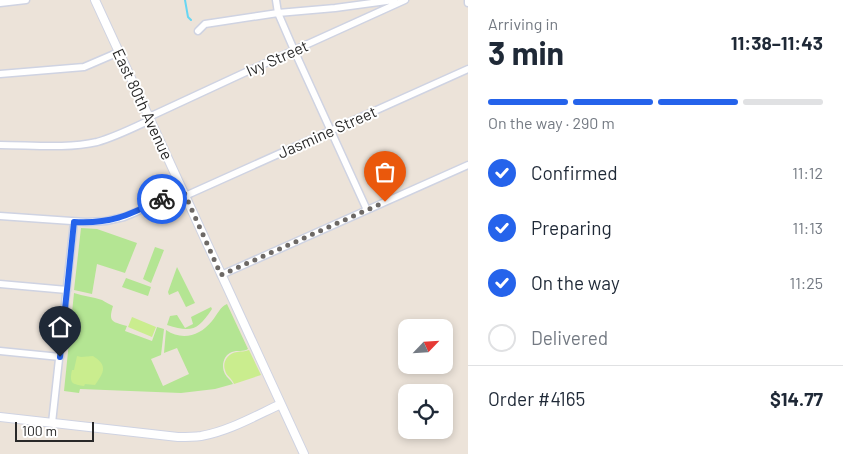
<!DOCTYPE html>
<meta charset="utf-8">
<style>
:root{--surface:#fff;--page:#f2f2f3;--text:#1f2937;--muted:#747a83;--line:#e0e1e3;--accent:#2563eb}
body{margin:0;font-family:Barlow,sans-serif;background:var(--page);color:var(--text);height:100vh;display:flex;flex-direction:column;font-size:19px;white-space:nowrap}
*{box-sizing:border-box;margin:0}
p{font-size:16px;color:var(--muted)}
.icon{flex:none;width:28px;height:28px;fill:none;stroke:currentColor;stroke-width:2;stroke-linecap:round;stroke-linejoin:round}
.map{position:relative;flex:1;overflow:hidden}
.details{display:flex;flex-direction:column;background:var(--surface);width:375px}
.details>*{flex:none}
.needle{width:32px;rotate:65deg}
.fabs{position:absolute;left:398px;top:319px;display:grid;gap:10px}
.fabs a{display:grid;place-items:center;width:55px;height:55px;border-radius:10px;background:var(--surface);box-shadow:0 2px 8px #0003;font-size:25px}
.scale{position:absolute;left:15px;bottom:12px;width:79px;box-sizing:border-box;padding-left:5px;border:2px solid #282828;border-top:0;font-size:14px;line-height:18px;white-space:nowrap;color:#282828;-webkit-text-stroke:4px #fff;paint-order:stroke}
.pin{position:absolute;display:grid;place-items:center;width:42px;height:42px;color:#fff;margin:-51px -21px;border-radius:50% 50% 50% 0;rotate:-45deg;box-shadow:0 0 5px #0007}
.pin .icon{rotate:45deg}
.courier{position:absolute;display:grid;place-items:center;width:50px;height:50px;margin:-25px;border:4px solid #2563eb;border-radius:50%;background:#fff;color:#222;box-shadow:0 1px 6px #0007}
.summary em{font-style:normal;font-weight:700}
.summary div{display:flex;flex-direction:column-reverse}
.summary{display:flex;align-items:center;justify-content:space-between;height:85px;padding:0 20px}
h1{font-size:32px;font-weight:700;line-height:38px}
.bar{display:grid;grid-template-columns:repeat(4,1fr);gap:8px 5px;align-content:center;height:60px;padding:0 20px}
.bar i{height:6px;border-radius:4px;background:var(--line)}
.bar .current{background:var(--accent)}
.bar p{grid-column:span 4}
.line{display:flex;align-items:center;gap:12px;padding:0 20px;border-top:1px solid var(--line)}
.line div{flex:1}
ol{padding:0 20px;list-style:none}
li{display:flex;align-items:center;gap:15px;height:55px}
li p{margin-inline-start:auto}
li .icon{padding:5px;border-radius:50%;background:var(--accent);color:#fff;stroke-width:4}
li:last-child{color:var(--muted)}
li i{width:28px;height:28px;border:2px solid var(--line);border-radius:50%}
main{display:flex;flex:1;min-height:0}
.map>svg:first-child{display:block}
.green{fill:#b4e593}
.pitch{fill:#caed8e}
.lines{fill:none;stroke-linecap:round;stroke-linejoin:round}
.stream{stroke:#67d6f3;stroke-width:2}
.minor-casing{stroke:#cfd3e2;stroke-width:9}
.tertiary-casing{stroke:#cfd3e2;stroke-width:10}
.minor{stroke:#fff;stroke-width:6}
.tertiary{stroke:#fff;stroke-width:8}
.done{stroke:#6d6966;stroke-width:5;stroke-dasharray:0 9}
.route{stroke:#2563eb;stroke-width:6}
.labels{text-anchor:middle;stroke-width:4;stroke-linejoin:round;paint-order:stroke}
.street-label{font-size:16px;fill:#282828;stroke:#fff}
</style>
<main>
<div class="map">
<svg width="468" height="454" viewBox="0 0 468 454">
<rect width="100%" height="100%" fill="#ece3d9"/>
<path class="green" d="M81,228L97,229L137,243L125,273L97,264L92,294L74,290Z
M155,247L164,250L151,283L143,279Z
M177,267L195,303L186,307L178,291L169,295L168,292Z
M126,278L151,287L148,296L122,287Z
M74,293C83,296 93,297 102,300C105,302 109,304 113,306C108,322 112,322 127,326L125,331L152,341L157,327L164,329L161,355L151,359L163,386L189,374L177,348L164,353L166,330C182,341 200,336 212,321C217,315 220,307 227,304L248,349C243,352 237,350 232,352C223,355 221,367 225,374C227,378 231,380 233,384L215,389L181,393L80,389L79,393L64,391Z
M211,307L212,309C198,330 192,333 167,325L170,316L177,315L185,328L193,324L191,317Z"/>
<path class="pitch" d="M132,317L156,327L152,337L128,327Z
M249,350L261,375L234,384C232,378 226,376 225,370C222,362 228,353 237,352C242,351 244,352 249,350Z
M77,356L81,357L93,356C109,366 103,373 95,385L85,384L84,386C72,384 69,384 72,370H74Z"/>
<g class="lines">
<path class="stream" d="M185,0L188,17L191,20"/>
<defs>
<path id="minor" d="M276,0L278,13L294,50L367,210
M468,0V3
M0,3L26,0
M198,31L205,24L278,13L335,8L394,0
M0,74L84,67L119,52
M149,117L246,72L405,0
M0,145C31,145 66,149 97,142C115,137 133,128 150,120
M185,196L468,69
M0,216L86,222L106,221L124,217L136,212L183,190
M221,275L468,165
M0,284L67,290
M0,351L60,357
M52,423L74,222"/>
<path id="tertiary" d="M95,0L304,454
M0,417L178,437C185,437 193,437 201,436C229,431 255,416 281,404"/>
</defs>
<use href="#minor" class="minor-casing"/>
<use href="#tertiary" class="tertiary-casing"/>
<use href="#minor" class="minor"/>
<use href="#tertiary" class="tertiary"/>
</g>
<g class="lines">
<path class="done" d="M162,199L183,190L221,275L385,202"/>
<path class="route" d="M60,357L74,222C112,224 129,215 162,199"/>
</g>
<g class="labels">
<g class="street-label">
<text transform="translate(277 58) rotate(-24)" y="6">Ivy Street</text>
<text transform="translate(143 104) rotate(65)" y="6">East 80th Avenue</text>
<text transform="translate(327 132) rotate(-24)" y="6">Jasmine Street</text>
</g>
</g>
</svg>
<div class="fabs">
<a><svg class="needle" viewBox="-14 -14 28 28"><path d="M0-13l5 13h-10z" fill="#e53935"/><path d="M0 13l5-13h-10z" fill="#747a83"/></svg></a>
<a><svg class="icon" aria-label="locate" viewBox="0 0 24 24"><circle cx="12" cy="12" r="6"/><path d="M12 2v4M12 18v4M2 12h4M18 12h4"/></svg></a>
</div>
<div class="scale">100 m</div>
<div class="pin" style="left:385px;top:202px;background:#ea580c"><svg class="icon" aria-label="bag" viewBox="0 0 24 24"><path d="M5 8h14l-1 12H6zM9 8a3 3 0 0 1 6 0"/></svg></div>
<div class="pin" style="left:60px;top:357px;background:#1f2937"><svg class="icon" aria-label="home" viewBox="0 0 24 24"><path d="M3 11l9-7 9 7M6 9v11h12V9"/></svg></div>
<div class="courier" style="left:162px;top:199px"><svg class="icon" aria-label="bike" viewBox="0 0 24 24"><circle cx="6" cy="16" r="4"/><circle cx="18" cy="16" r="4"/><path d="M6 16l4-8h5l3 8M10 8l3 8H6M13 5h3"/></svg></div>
</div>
<section class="details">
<div class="summary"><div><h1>3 min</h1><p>Arriving in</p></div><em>11:38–11:43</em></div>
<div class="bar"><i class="current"></i><i class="current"></i><i class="current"></i><i></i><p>On the way · 290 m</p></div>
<ol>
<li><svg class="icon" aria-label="check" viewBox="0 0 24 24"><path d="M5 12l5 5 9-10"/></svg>Confirmed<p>11:12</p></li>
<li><svg class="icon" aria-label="check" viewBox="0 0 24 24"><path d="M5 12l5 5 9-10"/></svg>Preparing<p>11:13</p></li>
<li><svg class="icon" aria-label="check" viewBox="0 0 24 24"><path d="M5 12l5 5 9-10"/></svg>On the way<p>11:25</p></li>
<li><i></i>Delivered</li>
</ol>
<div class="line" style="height:65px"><div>Order #4165</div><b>$14.77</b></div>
</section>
</main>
